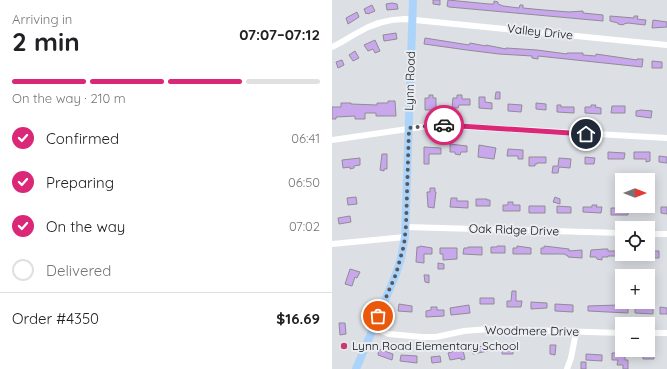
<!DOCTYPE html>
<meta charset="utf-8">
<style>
:root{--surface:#fff;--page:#f6f6f6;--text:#202124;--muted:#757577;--line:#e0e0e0;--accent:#db2777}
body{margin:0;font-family:Quicksand,sans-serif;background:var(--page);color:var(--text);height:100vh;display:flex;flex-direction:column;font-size:15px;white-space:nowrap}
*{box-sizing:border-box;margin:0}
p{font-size:13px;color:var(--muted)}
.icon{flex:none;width:22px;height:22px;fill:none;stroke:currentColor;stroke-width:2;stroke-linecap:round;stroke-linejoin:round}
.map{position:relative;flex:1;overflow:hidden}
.side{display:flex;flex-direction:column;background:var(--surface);width:332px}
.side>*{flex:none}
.needle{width:26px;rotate:90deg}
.controls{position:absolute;left:283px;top:173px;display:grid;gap:8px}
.controls a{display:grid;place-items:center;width:40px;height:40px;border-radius:0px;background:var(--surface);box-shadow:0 2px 10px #0003;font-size:20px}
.pin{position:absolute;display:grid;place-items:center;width:34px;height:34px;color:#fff;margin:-17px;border:2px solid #fff;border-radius:50%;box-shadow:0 1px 4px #0007}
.courier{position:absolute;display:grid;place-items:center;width:40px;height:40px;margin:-20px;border:3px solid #db2777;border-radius:50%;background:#fff;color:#222;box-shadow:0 1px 5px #0007}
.head em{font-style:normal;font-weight:700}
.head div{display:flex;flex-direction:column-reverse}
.head{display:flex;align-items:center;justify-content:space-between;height:68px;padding:0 12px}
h1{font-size:26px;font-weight:700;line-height:30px}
.bar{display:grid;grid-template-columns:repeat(4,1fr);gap:6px 4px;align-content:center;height:48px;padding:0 12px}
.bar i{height:5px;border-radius:3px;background:var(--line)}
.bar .on{background:var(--accent)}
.bar p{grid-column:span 4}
.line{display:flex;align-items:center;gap:10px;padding:0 12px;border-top:1px solid var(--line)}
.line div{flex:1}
ol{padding:0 12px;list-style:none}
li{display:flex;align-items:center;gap:12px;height:44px}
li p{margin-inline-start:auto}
li .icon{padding:4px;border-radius:50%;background:var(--accent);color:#fff;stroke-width:4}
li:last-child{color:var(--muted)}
li i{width:22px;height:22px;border:2px solid var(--line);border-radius:50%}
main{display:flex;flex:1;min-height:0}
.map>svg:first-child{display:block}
.building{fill:#c8a7ec;stroke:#8f8d92}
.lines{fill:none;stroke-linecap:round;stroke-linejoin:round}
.minor{stroke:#fff;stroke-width:6}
.major{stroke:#acd4fb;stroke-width:8}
.done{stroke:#57585b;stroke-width:4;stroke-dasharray:0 7.2}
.route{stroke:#db2777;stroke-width:5}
.poi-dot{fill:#c83b6a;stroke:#e9ecf1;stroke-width:1.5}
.labels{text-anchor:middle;stroke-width:4;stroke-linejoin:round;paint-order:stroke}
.street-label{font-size:12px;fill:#0f1011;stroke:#e9ecf1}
.poi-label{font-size:12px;fill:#0f1011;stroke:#e9ecf1;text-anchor:start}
</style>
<main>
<section class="side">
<div class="head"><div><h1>2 min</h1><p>Arriving in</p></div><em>07:07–07:12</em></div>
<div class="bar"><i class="on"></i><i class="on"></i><i class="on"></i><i></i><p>On the way · 210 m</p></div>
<ol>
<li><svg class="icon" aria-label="check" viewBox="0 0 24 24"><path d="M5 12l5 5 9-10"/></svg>Confirmed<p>06:41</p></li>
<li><svg class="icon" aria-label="check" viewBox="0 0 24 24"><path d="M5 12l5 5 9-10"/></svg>Preparing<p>06:50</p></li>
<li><svg class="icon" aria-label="check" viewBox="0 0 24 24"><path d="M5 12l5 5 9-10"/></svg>On the way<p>07:02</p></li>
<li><i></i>Delivered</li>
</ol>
<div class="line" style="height:52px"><div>Order #4350</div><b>$16.69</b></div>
</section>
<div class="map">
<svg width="335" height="369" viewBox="0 0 335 369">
<rect width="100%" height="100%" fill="#dcdfe4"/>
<path class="building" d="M101,0H108V5L101,4Z
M116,0L157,4H162V1L166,2V4L171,6L187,8L188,5H191V8L212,10L237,12L251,11V13L271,15V21L117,7L115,6Z
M60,3L65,4L66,9L55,10L54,4Z
M40,5L43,11L36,14L35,13L34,14L32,9Z
M25,12L27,17L16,24L14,18Z
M278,16L302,18V16H306L305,19L314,20L313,25L296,23L292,24L291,25L286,24V23L278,21Z
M321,20L335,22V27L320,28Z
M64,33L65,39L52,41L51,35Z
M93,38L137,45L138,43L154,46V45L174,49V48L205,50L235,54V53H251V55L264,56V54L305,60V59H311L310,67L206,56V59L200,58V56L167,54L135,50L92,44Z
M43,40L48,51L43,53L41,49L36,51L32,45Z
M23,51L27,58L21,61L17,55Z
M10,60L12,65L6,68L4,62Z
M320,61L330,62V68H320Z
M164,92H168V99H163Z
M97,95H101V98H104V110H93V98H97Z
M125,95H130V99H138V105H127L126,108H120L121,98H125Z
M147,97H153V102L160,103V109L147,108Z
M56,101H63L64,116H44V113H33V119H23V116L4,117V119H0V107H9V103H19V104L45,105V103H56Z
M204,103L214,104V110L204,109Z
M176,104L190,105L189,112L176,111Z
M225,105H229V107H242V113L225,112Z
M259,105H264L263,107L269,108V114L253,113V107H259Z
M280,106H293V113H279Z
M309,110L320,111L319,118L304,116V111Z
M118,144L135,146V152H129L128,155L123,154V152H118Z
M147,145L164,148L162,159L146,157Z
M92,147L109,148V154H97V164H92Z
M176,149L191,150V159H186V156H175Z
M276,152L293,153L292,159H276Z
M302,152H318V161L314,162V159H302Z
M50,154H55V169H52V171L48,170Z
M327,156L335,157V163L327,162Z
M197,157H214V163H205V164H203V166H197Z
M253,157L263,158L262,164H253Z
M28,158V165L22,166V168L18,169V167L11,168L10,160Z
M227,158L239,159L238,168L227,167L226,173H220L221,166H226Z
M98,188H103V192H104L102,208L96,207L95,192H98Z
M24,197L25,204L16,205L15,198Z
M223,197L228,199V204L221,202Z
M119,198H125V201H136V208L118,207Z
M144,199H155V200H158V206H144Z
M176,202H181V205H188V211H171V205H176Z
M260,205H265L264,207H270L269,213L251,212V207H260Z
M197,206H213V213H197Z
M225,206L239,207V213H225Z
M286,206H291V208H296V215H279V208H286Z
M305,206H316V212H305Z
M329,207H335V214L329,213Z
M18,216L19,222L7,224L6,218Z
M88,246L100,248V254H92V263L84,262L85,247H88Z
M165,246H173V253H159V247H165Z
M185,246L199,248V254H181V248H185Z
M212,246L237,249V251L250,250V258L236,257V256L232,254H209V248H212Z
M136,247H150V255L131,254L132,248H136Z
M108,248H125V259L111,260V254H108Z
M272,249H276V251H290V256H276V257H270V260L265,259L264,257H258L259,250Z
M316,251H327V258L305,257V254H316Z
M106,263L112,264V269H106Z
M18,269L28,272L25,278L23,277L20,286L13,284Z
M92,275H97V283L93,282Z
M180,291H184V301H190L189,307H175V301H179Z
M148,298H162V304H148Z
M199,302L215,303V308L199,309Z
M286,302H290V306H296V313L256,311V306L286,305Z
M67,304L80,306V312L66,311Z
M223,304L241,305V312L223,311Z
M137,305L138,313L119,315L118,308Z
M303,306L321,307V314L303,313Z
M99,307H105V310H112V316L94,317V311L99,310Z
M328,307L335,308V314H328Z
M7,323H13L14,334L8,335Z
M154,345L156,351L141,354L139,349Z
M218,345H224L223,355L218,354Z
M170,348H181V354H170Z
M47,349L61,354L60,360L46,355Z
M126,350V351L131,350L133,359L129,360V358L118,360L116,353Z
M287,351H293V360H296V369H291V365H285L286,360H280V353H287Z
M311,352H322V359H311Z
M254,354L270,355V361L254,360Z
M69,355L85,356V363L68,361Z
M108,356L109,362L100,363L99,357Z
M249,362H254V369H249Z"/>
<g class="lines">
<path class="minor" d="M0,47C9,43 16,38 25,33C40,24 55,19 73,19L335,45
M0,140L103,125L335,138
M74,227L290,233
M316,234H335
M0,244L73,237
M41,327L57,334L90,337H104L132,331L157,329L290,333
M316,333H335
M235,369L239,358L244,332"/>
<path class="major" d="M24,369L64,274L69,258L73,237L81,0"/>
</g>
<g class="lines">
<path class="done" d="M46,316L64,274L72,245L74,226L77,128L103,125H112"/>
<path class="route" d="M112,125L254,134"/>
</g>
<circle class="poi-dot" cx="12" cy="346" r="4"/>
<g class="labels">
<g class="street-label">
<text transform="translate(208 32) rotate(6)" y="4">Valley Drive</text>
<text transform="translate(78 81) rotate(-88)" y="4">Lynn Road</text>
<text transform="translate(182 230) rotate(2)" y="4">Oak Ridge Drive</text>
<text transform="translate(200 331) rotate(1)" y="4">Woodmere Drive</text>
</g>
<g class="poi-label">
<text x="20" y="350">Lynn Road Elementary School</text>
</g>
</g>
</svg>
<div class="controls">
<a><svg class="needle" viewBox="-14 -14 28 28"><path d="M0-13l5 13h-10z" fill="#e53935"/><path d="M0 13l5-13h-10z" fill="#757577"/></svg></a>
<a><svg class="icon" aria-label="locate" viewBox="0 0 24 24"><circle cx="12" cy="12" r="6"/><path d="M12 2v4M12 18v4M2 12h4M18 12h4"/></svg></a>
<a>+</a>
<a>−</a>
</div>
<div class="pin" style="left:46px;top:316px;background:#ea580c"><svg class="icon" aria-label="bag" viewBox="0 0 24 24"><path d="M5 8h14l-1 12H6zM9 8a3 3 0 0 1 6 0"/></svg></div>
<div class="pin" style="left:254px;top:134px;background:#1f2937"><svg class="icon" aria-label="home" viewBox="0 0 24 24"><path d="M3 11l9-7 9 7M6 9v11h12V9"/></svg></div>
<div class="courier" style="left:112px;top:125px"><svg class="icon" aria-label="car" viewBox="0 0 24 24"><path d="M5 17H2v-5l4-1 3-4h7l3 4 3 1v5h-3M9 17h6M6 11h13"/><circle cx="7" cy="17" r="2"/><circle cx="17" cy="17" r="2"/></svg></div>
</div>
</main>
